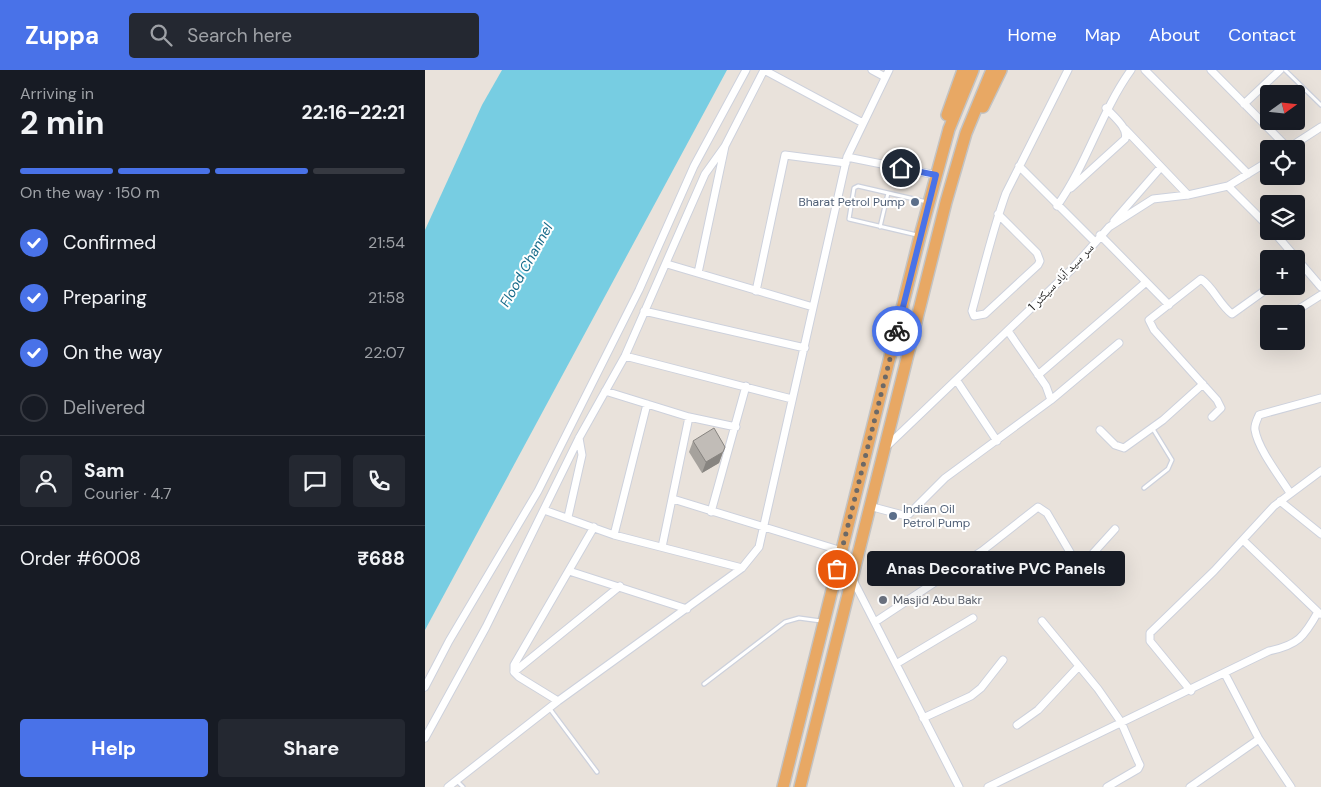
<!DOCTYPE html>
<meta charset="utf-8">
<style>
:root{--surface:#171b24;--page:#242831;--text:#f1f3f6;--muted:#9ea1a6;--line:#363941;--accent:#4972e8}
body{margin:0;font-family:"DM Sans","Noto Naskh Arabic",sans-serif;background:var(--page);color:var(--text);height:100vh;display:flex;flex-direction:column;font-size:19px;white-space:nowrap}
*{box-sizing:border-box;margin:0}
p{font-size:16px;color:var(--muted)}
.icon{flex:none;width:28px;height:28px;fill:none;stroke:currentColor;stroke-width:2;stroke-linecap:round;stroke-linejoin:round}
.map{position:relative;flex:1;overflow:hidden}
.drawer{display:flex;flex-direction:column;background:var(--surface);width:425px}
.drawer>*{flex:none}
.needle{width:32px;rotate:75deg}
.tools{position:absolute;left:835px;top:15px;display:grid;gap:10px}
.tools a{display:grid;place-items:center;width:45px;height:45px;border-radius:5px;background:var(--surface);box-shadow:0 5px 20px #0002;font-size:25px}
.pin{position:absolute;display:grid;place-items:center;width:42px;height:42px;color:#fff;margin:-21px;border:2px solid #fff;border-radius:50%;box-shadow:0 1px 5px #0007}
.courier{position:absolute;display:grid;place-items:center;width:50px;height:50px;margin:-25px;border:4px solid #4972e8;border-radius:50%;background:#fff;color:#222;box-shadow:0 1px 6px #0007}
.bubble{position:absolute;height:35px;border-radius:5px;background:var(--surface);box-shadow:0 5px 20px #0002;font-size:16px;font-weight:700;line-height:35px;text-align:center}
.headline em{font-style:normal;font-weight:700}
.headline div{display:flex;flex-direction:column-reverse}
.headline{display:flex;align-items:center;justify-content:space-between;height:85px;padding:0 20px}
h1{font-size:32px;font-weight:700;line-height:38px}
.bar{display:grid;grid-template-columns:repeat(4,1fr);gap:8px 5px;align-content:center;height:60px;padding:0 20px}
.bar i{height:6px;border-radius:4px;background:var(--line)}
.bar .on{background:var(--accent)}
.bar p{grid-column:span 4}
.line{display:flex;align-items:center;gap:12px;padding:0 20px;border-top:1px solid var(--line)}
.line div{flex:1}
.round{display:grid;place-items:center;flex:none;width:52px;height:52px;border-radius:5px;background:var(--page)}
ol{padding:0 20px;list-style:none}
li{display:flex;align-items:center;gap:15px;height:55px}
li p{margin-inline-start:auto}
li .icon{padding:5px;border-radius:50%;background:var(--accent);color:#fff;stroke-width:4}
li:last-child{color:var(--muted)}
li i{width:28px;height:28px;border:2px solid var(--line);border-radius:50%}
.action{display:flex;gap:10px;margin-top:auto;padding:10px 20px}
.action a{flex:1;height:58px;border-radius:5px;background:var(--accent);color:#fff;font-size:20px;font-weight:700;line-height:58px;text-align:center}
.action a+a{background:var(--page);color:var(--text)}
header{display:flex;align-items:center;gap:30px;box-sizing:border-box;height:70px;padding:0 25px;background:var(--accent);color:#fff}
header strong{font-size:24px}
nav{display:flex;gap:28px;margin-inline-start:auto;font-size:18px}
.search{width:350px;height:45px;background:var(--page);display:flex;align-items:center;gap:12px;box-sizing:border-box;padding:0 18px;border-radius:5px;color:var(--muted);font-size:19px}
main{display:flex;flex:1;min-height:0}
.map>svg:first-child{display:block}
.water{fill:#77cde2}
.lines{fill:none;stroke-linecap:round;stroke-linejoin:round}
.service-casing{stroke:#cdd1dc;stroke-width:5.5}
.minor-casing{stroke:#cdd1dc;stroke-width:9}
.trunk-casing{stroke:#c3c3c3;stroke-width:14}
.service{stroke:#fff;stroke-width:3}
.minor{stroke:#fff;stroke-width:7}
.trunk{stroke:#e8a864;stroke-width:11}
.wall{fill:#a6a29d}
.shaded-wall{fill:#878480}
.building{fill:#c1bcb7;stroke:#878480}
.done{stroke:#6c6967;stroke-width:5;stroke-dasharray:0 9}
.route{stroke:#4972e8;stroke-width:6}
.service-dot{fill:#5c6f8a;stroke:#fff;stroke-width:2}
.worship-dot{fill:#6b7280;stroke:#fff;stroke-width:2}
.labels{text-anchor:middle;stroke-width:4;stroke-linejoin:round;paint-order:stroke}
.service-label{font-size:12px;fill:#4e5e75;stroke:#fff;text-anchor:end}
.street-label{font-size:12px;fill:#282828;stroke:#fff}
.worship-label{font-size:12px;fill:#5b616d;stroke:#fff;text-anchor:start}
.water-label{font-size:14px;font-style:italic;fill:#196c8b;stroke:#fff}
</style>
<header>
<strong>Zuppa</strong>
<div class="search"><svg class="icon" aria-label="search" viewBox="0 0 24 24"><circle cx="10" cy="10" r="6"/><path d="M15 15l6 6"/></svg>Search here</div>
<nav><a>Home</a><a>Map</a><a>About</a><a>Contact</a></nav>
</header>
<main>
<section class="drawer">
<div class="headline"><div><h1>2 min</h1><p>Arriving in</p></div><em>22:16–22:21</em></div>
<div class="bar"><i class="on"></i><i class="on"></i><i class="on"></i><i></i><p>On the way · 150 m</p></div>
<ol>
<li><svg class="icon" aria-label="check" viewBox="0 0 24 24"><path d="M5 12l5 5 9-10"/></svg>Confirmed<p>21:54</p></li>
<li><svg class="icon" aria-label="check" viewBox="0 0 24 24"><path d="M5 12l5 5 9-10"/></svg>Preparing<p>21:58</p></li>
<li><svg class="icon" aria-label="check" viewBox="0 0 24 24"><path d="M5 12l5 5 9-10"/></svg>On the way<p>22:07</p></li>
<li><i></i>Delivered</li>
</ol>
<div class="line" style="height:90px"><a class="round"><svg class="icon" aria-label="person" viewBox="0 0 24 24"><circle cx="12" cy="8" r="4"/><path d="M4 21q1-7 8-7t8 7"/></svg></a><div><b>Sam</b><p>Courier · 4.7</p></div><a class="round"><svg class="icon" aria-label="chat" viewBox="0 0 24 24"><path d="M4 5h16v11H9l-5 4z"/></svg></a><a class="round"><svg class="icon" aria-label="phone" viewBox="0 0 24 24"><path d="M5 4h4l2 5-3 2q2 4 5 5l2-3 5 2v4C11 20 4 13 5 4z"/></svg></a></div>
<div class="line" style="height:65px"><div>Order #6008</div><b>₹688</b></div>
<div class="action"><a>Help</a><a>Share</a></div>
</section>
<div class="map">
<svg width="896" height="717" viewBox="0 0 896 717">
<rect width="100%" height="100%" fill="#e9e2db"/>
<path class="water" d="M77,0H302L0,560V160L57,35Z"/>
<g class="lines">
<defs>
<path id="service" d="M860,0L896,35
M455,157L463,123
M492,165L424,149L429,118L433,116L502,132
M719,418L743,399L747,390L728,359
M279,614L360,552L374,548L396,551
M125,639L172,702
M32,711L38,717"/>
<path id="minor" d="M339,0L438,53
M447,0L460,7
M720,0L823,104
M786,0L863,78
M819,34L855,0
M700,59L763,125
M862,79L896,57
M422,87L511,105
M594,96L670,172
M803,116L844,157
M646,118L700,69C704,58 688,46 681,38
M632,136C662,94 676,42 706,0
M573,144L612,183L615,191L613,195L560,244L549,246L547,241C558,201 567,162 581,123L643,0
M689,151L736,97
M848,161L896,217
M675,165L744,235
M242,194L388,237
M273,203L300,76L339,0
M331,221L360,85L421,93
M219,241L380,278
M866,244L896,225
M840,260L844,258
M200,286L367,329
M613,305L720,213
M532,311L572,371
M180,321L264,347L311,357
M626,330L694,273
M787,347L796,338L792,330L729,260L724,250L776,209C789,218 794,234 807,244L846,216
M675,360L690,375L699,378L738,350L778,314
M461,377L646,200L684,157L728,129L763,125L803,116L844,91
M865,423C855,407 833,379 830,360C829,355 832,350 834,345L896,328
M248,429L417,481
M855,431L896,464
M444,436L478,445L484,444L520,408L626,330L621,316L583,261
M119,440L189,465L317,498
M286,442L321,316
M143,447L157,385L154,368
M189,465L222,334
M818,470L895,544
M237,477L264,347
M144,501L262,539
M427,508L534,717
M617,551L673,619L696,652L713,691L715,695L713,699L682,717
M450,552L557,481L613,437L622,443L652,494H657L661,491L690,459
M471,594L548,548
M89,602L195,516
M800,604L834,669L866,717
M0,617L24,571L113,421L214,220L269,96L321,0
M766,621L725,571V563L789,501L849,436L896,401
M133,631L94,607L89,602V595L169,457
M498,648L546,626L556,618L578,590
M592,655L613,640L654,596
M0,668L61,557L154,368L200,286L280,104L300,76
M23,717L133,631L317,498L334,477L422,87L464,0
M563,717L844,581C873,575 879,567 893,542
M765,717L834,669"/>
<path id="trunk" d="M558,37L576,0
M522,45L538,0
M358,717L495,166L524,59L548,0
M375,717L521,132L541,63L567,0"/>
</defs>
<use href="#service" class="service-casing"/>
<use href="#minor" class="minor-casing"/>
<use href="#trunk" class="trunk-casing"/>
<use href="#service" class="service"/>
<use href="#minor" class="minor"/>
<use href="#trunk" class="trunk"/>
</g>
<path class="wall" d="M268,371L298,382L294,393L277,403L264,382Z"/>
<path class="shaded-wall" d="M298,382L294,393L277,403L281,392Z"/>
<path class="building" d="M289,358L300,377L298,382L281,392L268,371Z"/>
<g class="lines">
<path class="done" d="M412,499L472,261"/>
<path class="route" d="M472,261L511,105L476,98"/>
</g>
<g class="service-dot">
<circle cx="490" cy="132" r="5"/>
<circle cx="468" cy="446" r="5"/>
</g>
<circle class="worship-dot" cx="458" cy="530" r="5"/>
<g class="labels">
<g class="service-label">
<text x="480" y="136">Bharat Petrol Pump</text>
<text x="478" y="443" text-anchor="start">Indian Oil<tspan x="478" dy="14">Petrol Pump</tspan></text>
</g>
<g class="street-label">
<text transform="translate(636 207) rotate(-46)" y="4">سر سید آباد سیکٹر 1</text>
</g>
<g class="worship-label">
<text x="468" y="534">Masjid Abu Bakr</text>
</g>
<g class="water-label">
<text transform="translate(101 195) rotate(-61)" y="5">Flood Channel</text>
</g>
</g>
</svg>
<div class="tools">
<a><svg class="needle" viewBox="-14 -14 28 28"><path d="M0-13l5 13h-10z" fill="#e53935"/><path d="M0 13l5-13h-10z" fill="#9ea1a6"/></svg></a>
<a><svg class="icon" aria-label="locate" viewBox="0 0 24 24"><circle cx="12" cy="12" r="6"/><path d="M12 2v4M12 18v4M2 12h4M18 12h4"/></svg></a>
<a><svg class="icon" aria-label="layers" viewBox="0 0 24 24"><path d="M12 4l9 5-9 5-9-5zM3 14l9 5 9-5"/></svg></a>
<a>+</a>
<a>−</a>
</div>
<div class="pin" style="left:412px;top:499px;background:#ea580c"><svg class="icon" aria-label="bag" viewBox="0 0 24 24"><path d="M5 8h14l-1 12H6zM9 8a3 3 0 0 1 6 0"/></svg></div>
<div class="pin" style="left:476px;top:98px;background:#1f2937"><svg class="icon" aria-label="home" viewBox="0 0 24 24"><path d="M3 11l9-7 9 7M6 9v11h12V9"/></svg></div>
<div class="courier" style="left:472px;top:261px"><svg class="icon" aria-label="bike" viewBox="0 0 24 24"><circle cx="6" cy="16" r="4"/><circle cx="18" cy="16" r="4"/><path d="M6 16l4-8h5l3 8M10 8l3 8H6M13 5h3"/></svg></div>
<div class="bubble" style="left:442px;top:481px;width:258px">Anas Decorative PVC Panels</div>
</div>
</main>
